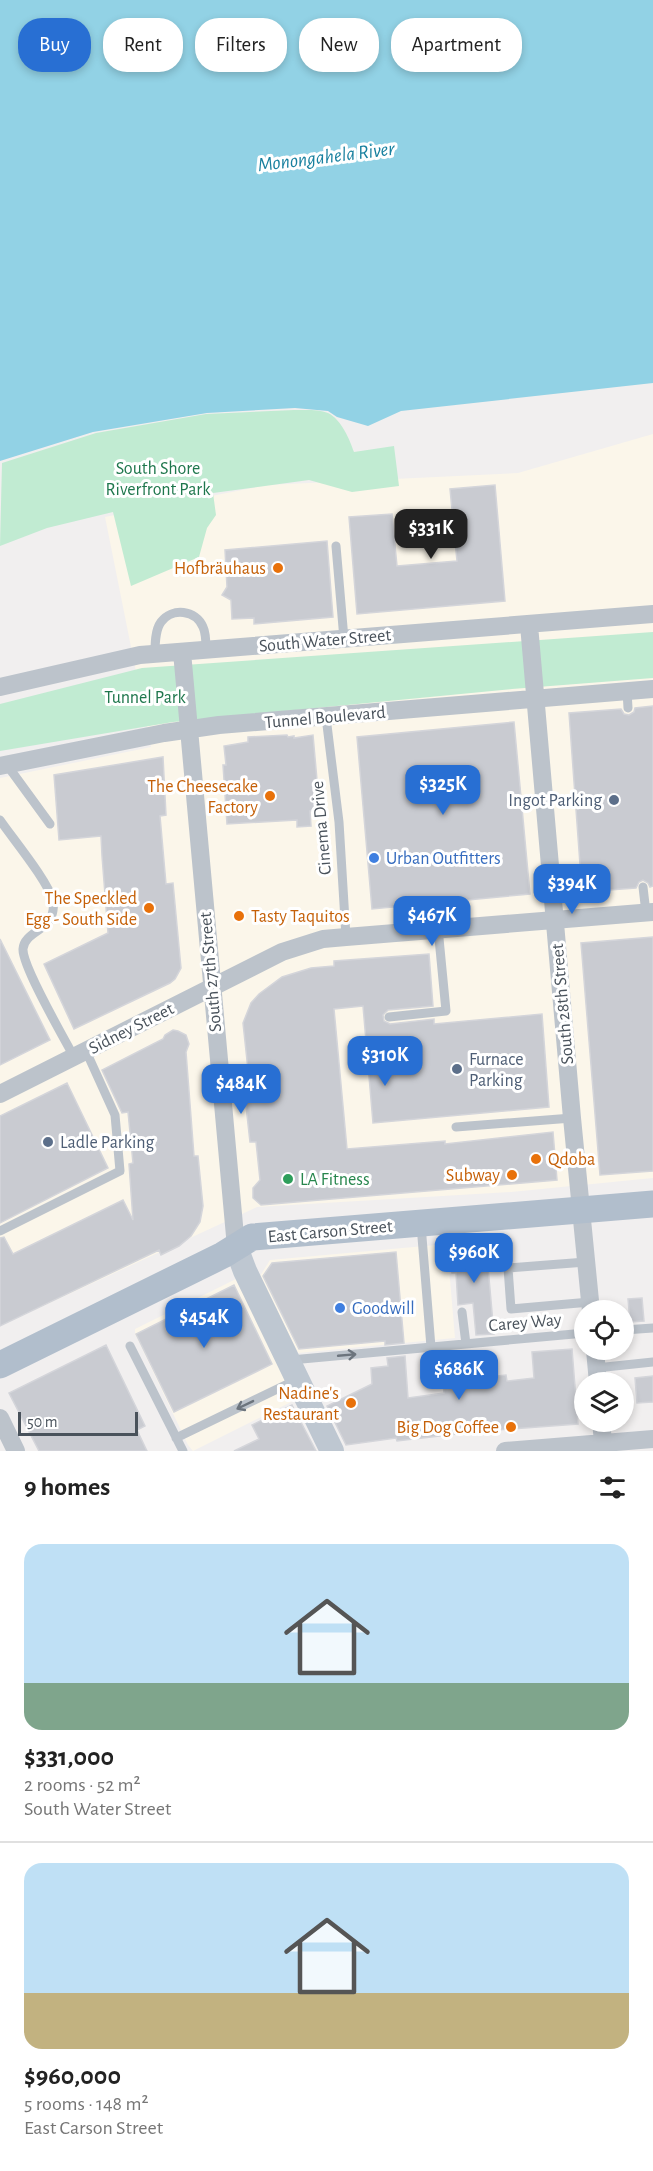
<!DOCTYPE html>
<meta charset="utf-8">
<style>
:root{--surface:#fff;--page:#f6f6f6;--text:#222;--muted:#767676;--line:#e0e0e0;--accent:#286fd3}
body{margin:0;font-family:"Alegreya Sans",sans-serif;background:var(--page);color:var(--text);height:100vh;display:flex;flex-direction:column;font-size:22px;white-space:nowrap}
*{box-sizing:border-box;margin:0}
p{font-size:20px;color:var(--muted)}
.icon{flex:none;width:33px;height:33px;fill:none;stroke:currentColor;stroke-width:2;stroke-linecap:round;stroke-linejoin:round}
.map{position:relative;height:1451px;overflow:hidden}
.panel{display:flex;flex-direction:column;background:var(--surface);flex:1}
.panel>*{flex:none}
.top-card{position:absolute;left:18px;top:18px;width:618px;height:54px;display:flex;gap:12px}
.tools{position:absolute;left:574px;top:1300px;display:grid;gap:12px}
.tools a{display:grid;place-items:center;width:60px;height:60px;border-radius:50%;background:var(--surface);box-shadow:0 3px 9px #0003;font-size:30px}
.scale{position:absolute;left:18px;bottom:15px;width:120px;box-sizing:border-box;padding-left:6px;border:3px solid #49525b;border-top:0;font-size:16px;line-height:21px;white-space:nowrap;color:#49525b;-webkit-text-stroke:4px #fff;paint-order:stroke}
.price{position:absolute;translate:-50% -51px;padding:0 14px;border-radius:12px;background:var(--accent);color:#fff;font-size:20px;line-height:39px;filter:drop-shadow(0 2px 3px #0008)}
.price::after{content:'';position:absolute;left:50%;top:36px;width:18px;height:14px;margin-left:-9px;background:inherit;clip-path:polygon(0 0,100% 0,50% 100%)}
.price.current{background:#222;color:#fff}
ul{padding:0;list-style:none}
li{display:grid;align-content:center;gap:12px;height:318px;padding:0 24px}
li+li{border-top:2px solid var(--line)}
li span{display:grid;place-items:center;height:186px;border-radius:18px;color:#555}
li>.icon{margin-inline-start:auto}
span .icon{width:108px;height:108px;fill:#fffc;stroke-width:1}
li b{font-size:26px}
h2{display:flex;justify-content:space-between;align-items:center;height:72px;padding:0 24px;font-size:26px}
.tag{padding:0 21px;border-radius:24px;background:var(--surface);box-shadow:0 3px 9px #0003;font-size:21px;line-height:54px}
.tag.current{background:var(--accent);color:#fff}
.map>svg:first-child{display:block}
.commercial{fill:#fbf6ea}
.green{fill:#c1ebd2}
.water{fill:#92d2e5}
.building{fill:#c9cbd1;stroke:#d4d5da;stroke-width:1.5}
.lines{fill:none;stroke-linecap:round;stroke-linejoin:round}
.lane{stroke:#bcc3cb;stroke-width:9}
.street{stroke:#bcc3cb;stroke-width:18}
.secondary{stroke:#bec7d1;stroke-width:24}
.primary{stroke:#b1becc;stroke-width:27}
.oneway{stroke:#6c747d}
.food-dot{fill:#e8710a;stroke:#fff;stroke-width:2}
.service-dot{fill:#5c6f8a;stroke:#fff;stroke-width:2}
.shop-dot{fill:#3f7fe0;stroke:#fff;stroke-width:2}
.leisure-dot{fill:#2e9e5b;stroke:#fff;stroke-width:2}
.labels{text-anchor:middle;stroke-width:6;stroke-linejoin:round;paint-order:stroke}
.park-label{font-size:18px;fill:#1f774d;stroke:#fff}
.food-label{font-size:18px;fill:#c56008;stroke:#fff;text-anchor:end}
.street-label{font-size:18px;fill:#49525b;stroke:#fff}
.service-label{font-size:18px;fill:#4e5e75;stroke:#fff;text-anchor:start}
.shop-label{font-size:18px;fill:#366cbe;stroke:#fff;text-anchor:start}
.leisure-label{font-size:18px;fill:#27864d;stroke:#fff;text-anchor:start}
.water-label{font-size:20px;font-style:italic;fill:#18809f;stroke:#fff}
</style>
<div class="map">
<svg width="653" height="1451" viewBox="0 0 653 1451">
<rect width="100%" height="100%" fill="#f1efef"/>
<!-- commercial -->
<path class="commercial" d="M653,434v744l-142,14 -254,15 -257,119v-548l151,-31 -46,-230 162,-32 251,-12z
M447,1244l8,94 -157,15 -38,-77 10,-16z
M236,1279l61,120 -104,52 -5,-6 -53,-111v-5z"/>
<!-- green -->
<path class="green" d="M294,410c10,0 25,-1 34,3 13,6 22,27 26,39l40,-6 5,40 -47,6 -43,-12 -96,13 3,22 -9,13 -8,29 -68,29 -18,-74 -66,16 -47,18 2,-83 94,-30 110,-19z
M653,632v46l-141,11 -339,33 -173,29v-47l142,-36z"/>
<!-- water -->
<path class="water" d="M0,0h653v383l-252,28 -33,15 -31,-9 -9,-6 -33,-3 -88,5 -114,19 -93,29z"/>
<!-- building -->
<path class="building" d="M495,485l10,116 -148,13 -8,-97 43,-3 5,52 60,-5 -7,-72z
M327,541l6,76 -79,7v-6l-22,1 -1,-19 -9,-5 5,-8 -2,-37z
M653,706v180l-3,1 -2,-4 -5,-3 -4,2 -3,6 -54,4 -13,-179 52,-4 3,5 5,1 5,-3 1,-4z
M514,722l16,172 -158,15 -15,-172z
M287,735l1,2 6,-1v2l19,-3 4,45h-3l2,31h-6l1,15 -14,1v-7l-70,4 -4,-59h3l-2,-19 24,-4v-5z
M163,757l3,58 -6,1 6,68 7,-1 8,85 -6,11 -5,4 -96,46 -30,-65 64,-31 -6,-77 -1,-20 -42,4 -5,-65z
M653,937v234l-53,4 -19,-232z
M0,939l50,101 -50,25z
M429,954l4,52 -45,4 -5,5 1,6 6,3 44,-5v5l108,-10 7,93 -176,16 -10,-117 -29,3 13,140 98,-8v3l108,-12 4,48 -296,25 -8,-7v-10l7,-8 -4,-38h-6l-7,-63h6l-6,-56 8,-20 8,-9 23,-17 29,-9 23,-2v-5z
M173,1030l5,1 8,4 3,9 -3,8 8,104h4l5,50 -3,16 -9,14 -12,10 -18,9 -2,-5 -159,76v-88l4,-1 9,17 110,-54 10,20 -4,-56 4,-1 -5,-51 -6,1 -20,-43 61,-31 2,-4z
M67,1083l41,85 -108,55v-107z
M486,1245l8,89 -18,1 -3,-32 -15,2 -2,-32h-4l-2,-25z
M396,1252l8,91 -19,2v-4l-86,8 -36,-73 9,-13z
M234,1285l38,79 -98,48 -38,-78z
M642,1298l2,23 -14,1 -2,-23z
M106,1345l39,81 -8,4 10,21h-108l-30,-58z
M572,1349l6,75 -95,7 -86,10 -1,-3 -50,7 -19,-39 45,-22 -1,-16 17,-2 -1,-8 18,-2 3,42 36,-5 -4,-37 35,-4 2,26 29,-3 1,6 27,-3 -2,-26z
M653,1376v26l-16,1 -2,-25z
M292,1405l24,46h-82l25,-12 -7,-14z"/>
<g class="lines">
<!-- lane -->
<path class="lane" d="M336,546l8,93
M155,654c0,-10 0,-24 6,-32 11,-15 35,-12 42,5 3,6 3,15 3,23
M627,691l1,17
M326,717l13,105 7,115
M7,765l43,59
M0,820c13,19 48,61 53,81 1,5 0,14 -3,18 -6,12 -26,15 -27,30 -1,17 41,89 51,108
M643,887l3,26
M389,1017l57,-6 -8,-83
M456,1127l116,-9
M421,1225l10,122
M0,1231l120,-60 -5,-56 -29,-64
M586,1262l-78,6 3,41 79,-7
M462,1312l4,32
M624,1330l29,-2
M130,1346l53,105
M291,1360l294,-27
M596,1368l57,-6
M176,1438l120,-58"/>
<!-- street -->
<path class="street" d="M529,625l43,493 19,193
M182,652l54,595
M0,687l140,-32 513,-41
M0,766l164,-33 55,-8 434,-36
M0,1094l282,-142 41,-13 23,-2 307,-25
M595,1350l3,33
M0,1418l16,33
M601,1422l3,29
M505,1451l148,-12"/>
<!-- secondary -->
<path class="secondary" d="M236,1247l9,24 87,180"/>
<!-- primary -->
<path class="primary" d="M0,1365l223,-110 29,-18 401,-33"/>
</g>
<!-- one-way arrows -->
<defs><path id="oneway-shaft" d="M-6 0H5M1.5-3L5.5 0L1.5 3" fill="none" stroke-width="1.6" stroke-linecap="round" stroke-linejoin="round" transform="scale(1.5)"/></defs>
<g class="oneway">
<use href="#oneway-shaft" transform="translate(347 1355) rotate(-5)"/>
<use href="#oneway-shaft" transform="translate(245 1405) rotate(154)"/>
</g>
<!-- markers -->
<g class="food-dot">
<circle cx="278" cy="568" r="6"/>
<circle cx="270" cy="796" r="6"/>
<circle cx="149" cy="908" r="6"/>
<circle cx="239" cy="916" r="6"/>
<circle cx="536" cy="1159" r="6"/>
<circle cx="512" cy="1175" r="6"/>
<circle cx="351" cy="1403" r="6"/>
<circle cx="511" cy="1427" r="6"/>
</g>
<g class="service-dot">
<circle cx="614" cy="800" r="6"/>
<circle cx="457" cy="1069" r="6"/>
<circle cx="48" cy="1142" r="6"/>
</g>
<g class="shop-dot">
<circle cx="374" cy="858" r="6"/>
<circle cx="340" cy="1308" r="6"/>
</g>
<circle class="leisure-dot" cx="288" cy="1179" r="6"/>
<g class="labels">
<!-- park labels -->
<g class="park-label">
<text x="158" y="474">South Shore<tspan x="158" dy="21">Riverfront Park</tspan></text>
<text x="145" y="703">Tunnel Park</text>
</g>
<!-- food labels -->
<g class="food-label">
<text x="266" y="574">Hofbräuhaus</text>
<text x="258" y="792">The Cheesecake<tspan x="258" dy="21">Factory</tspan></text>
<text x="137" y="904">The Speckled<tspan x="137" dy="21">Egg - South Side</tspan></text>
<text x="251" y="922" text-anchor="start">Tasty Taquitos</text>
<text x="548" y="1165" text-anchor="start">Qdoba</text>
<text x="500" y="1181">Subway</text>
<text x="339" y="1399">Nadine's<tspan x="339" dy="21">Restaurant</tspan></text>
<text x="499" y="1433">Big Dog Coffee</text>
</g>
<!-- street labels -->
<g class="street-label">
<text transform="translate(325 640) rotate(-5)" y="6">South Water Street</text>
<text transform="translate(325 717) rotate(-5)" y="6">Tunnel Boulevard</text>
<text transform="translate(321 828) rotate(-95)" y="6">Cinema Drive</text>
<text transform="translate(210 972) rotate(-95)" y="6">South 27th Street</text>
<text transform="translate(562 1004) rotate(-95)" y="6">South 28th Street</text>
<text transform="translate(131 1028) rotate(-27)" y="6">Sidney Street</text>
<text transform="translate(330 1231) rotate(-5)" y="6">East Carson Street</text>
<text transform="translate(525 1322) rotate(-5)" y="6">Carey Way</text>
</g>
<!-- service labels -->
<g class="service-label">
<text x="602" y="806" text-anchor="end">Ingot Parking</text>
<text x="469" y="1065">Furnace<tspan x="469" dy="21">Parking</tspan></text>
<text x="60" y="1148">Ladle Parking</text>
</g>
<!-- shop labels -->
<g class="shop-label">
<text x="386" y="864">Urban Outfitters</text>
<text x="352" y="1314">Goodwill</text>
</g>
<!-- leisure labels -->
<g class="leisure-label">
<text x="300" y="1185">LA Fitness</text>
</g>
<!-- water labels -->
<g class="water-label">
<text transform="translate(326 156) rotate(-7)" y="7">Monongahela River</text>
</g>
</g>
</svg>
<div class="tools">
<a><svg class="icon" aria-label="locate" viewBox="0 0 24 24"><circle cx="12" cy="12" r="6"/><path d="M12 2v4M12 18v4M2 12h4M18 12h4"/></svg></a>
<a><svg class="icon" aria-label="layers" viewBox="0 0 24 24"><path d="M12 4l9 5-9 5-9-5zM3 14l9 5 9-5"/></svg></a>
</div>
<div class="scale">50 m</div>
<b class="price current" style="left:431px;top:560px">$331K</b>
<b class="price" style="left:443px;top:816px">$325K</b>
<b class="price" style="left:572px;top:915px">$394K</b>
<b class="price" style="left:432px;top:947px">$467K</b>
<b class="price" style="left:385px;top:1087px">$310K</b>
<b class="price" style="left:241px;top:1115px">$484K</b>
<b class="price" style="left:474px;top:1284px">$960K</b>
<b class="price" style="left:204px;top:1349px">$454K</b>
<b class="price" style="left:459px;top:1401px">$686K</b>
<div class="top-card">
<a class="tag current">Buy</a>
<a class="tag">Rent</a>
<a class="tag">Filters</a>
<a class="tag">New</a>
<a class="tag">Apartment</a>
</div>
</div>
<section class="panel">
<h2>9 homes<svg class="icon" aria-label="filters" viewBox="0 0 24 24"><path d="M4 7h16M4 17h16"/><circle cx="9" cy="7" r="2"/><circle cx="15" cy="17" r="2"/></svg></h2>
<ul>
<li><span style="background:linear-gradient(#bfe0f5 75%,#7fa58c 0)"><svg class="icon" aria-label="home" viewBox="0 0 24 24"><path d="M3 11l9-7 9 7M6 9v11h12V9"/></svg></span><div><b>$331,000</b><p>2 rooms · 52 m²</p><p>South Water Street</p></div></li>
<li><span style="background:linear-gradient(#bfe0f5 70%,#c2b280 0)"><svg class="icon" aria-label="home" viewBox="0 0 24 24"><path d="M3 11l9-7 9 7M6 9v11h12V9"/></svg></span><div><b>$960,000</b><p>5 rooms · 148 m²</p><p>East Carson Street</p></div></li>
</ul>
</section>
